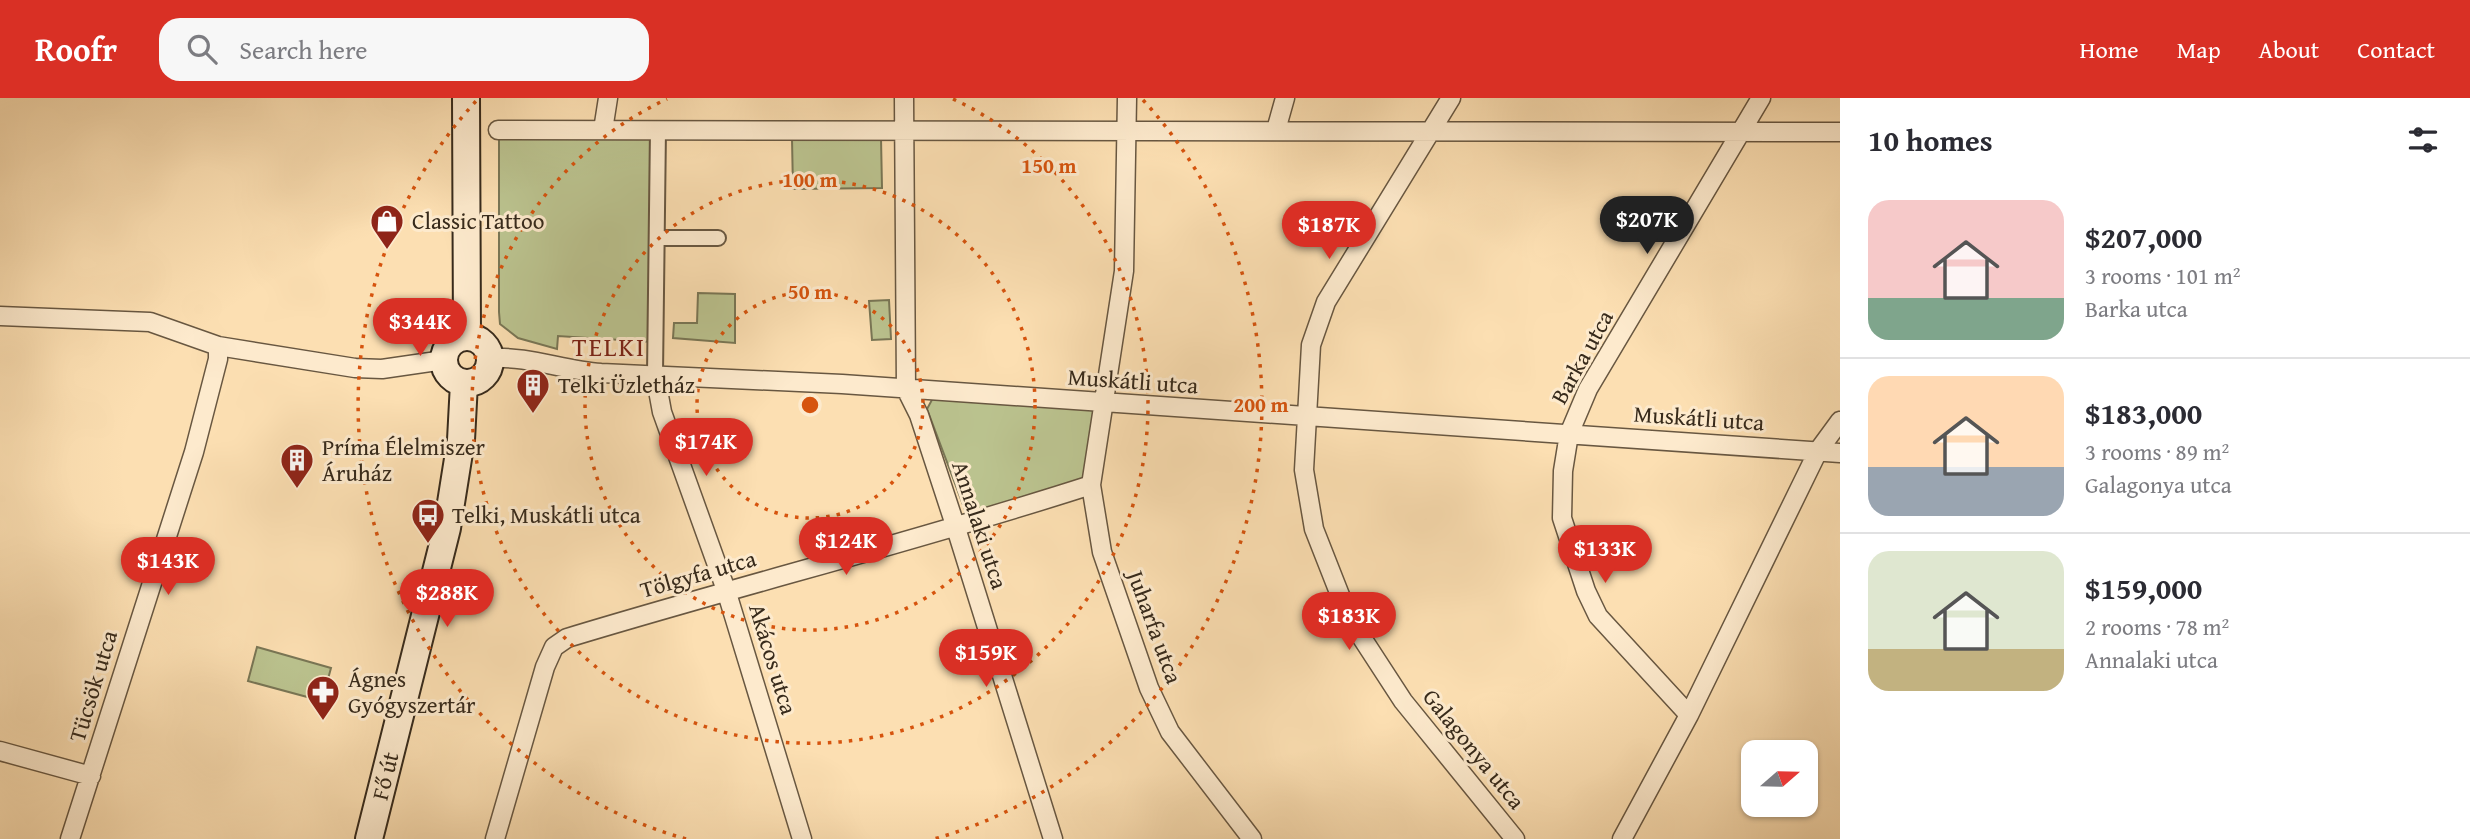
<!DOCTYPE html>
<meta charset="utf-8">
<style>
:root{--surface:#fff;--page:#f7f7f7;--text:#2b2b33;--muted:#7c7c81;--line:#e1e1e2;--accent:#d93025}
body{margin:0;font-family:"Gentium Book Plus",serif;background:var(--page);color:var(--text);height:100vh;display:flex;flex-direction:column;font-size:26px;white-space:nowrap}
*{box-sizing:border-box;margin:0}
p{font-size:23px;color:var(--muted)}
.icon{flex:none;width:38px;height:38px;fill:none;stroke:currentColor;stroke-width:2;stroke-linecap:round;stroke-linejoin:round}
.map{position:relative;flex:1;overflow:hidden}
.panel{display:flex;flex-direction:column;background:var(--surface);width:630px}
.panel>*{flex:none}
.needle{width:46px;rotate:70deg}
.fabs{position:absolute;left:1741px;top:642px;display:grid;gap:14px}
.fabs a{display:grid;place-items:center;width:77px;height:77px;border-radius:14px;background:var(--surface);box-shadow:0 2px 5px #0004;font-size:35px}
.price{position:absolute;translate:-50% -60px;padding:0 16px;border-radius:24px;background:var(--accent);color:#fff;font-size:23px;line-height:46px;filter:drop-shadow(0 2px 4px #0008)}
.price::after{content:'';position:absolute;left:50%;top:42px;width:21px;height:16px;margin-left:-10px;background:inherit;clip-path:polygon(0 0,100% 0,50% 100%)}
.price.active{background:#222;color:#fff}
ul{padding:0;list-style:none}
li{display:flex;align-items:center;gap:21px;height:175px;padding:0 28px}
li+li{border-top:2px solid var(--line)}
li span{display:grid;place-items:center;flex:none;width:196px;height:140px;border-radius:21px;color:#555}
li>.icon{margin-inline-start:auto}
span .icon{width:84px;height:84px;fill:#fffc;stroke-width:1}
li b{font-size:30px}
h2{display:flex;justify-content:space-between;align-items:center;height:84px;padding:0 28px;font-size:30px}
header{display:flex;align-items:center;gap:42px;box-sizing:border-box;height:98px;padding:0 35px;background:var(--accent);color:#fff}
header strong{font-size:33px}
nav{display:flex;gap:38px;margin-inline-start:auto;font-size:24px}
.search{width:490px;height:63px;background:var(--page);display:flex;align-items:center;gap:18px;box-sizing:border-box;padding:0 24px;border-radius:21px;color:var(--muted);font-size:26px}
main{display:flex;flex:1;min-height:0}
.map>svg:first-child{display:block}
.green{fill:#bbc38f;stroke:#797655;stroke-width:2}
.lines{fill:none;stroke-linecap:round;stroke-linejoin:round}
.pedestrian-casing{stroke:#685741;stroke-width:18}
.minor-casing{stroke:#685741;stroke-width:21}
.secondary-casing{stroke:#372a1b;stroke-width:30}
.pedestrian{stroke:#fdeacd;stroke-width:14}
.minor{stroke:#fdeacd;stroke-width:18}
.secondary{stroke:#fdeacd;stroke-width:26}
.ring{fill:none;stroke:#d6540e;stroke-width:3.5;stroke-dasharray:3.5 7}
.labels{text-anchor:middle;stroke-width:6;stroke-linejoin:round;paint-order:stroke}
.poi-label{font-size:23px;fill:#372a1b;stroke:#fdeacd;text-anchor:start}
.street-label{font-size:23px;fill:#372a1b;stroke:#fdeacd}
.quarter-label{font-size:26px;letter-spacing:2px;fill:#7a1f14;stroke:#fdeacd}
.centre{fill:#d6540e;stroke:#fdeacd;stroke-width:3.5}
.ring-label{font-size:21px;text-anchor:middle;font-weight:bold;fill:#d6540e;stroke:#fdeacd;stroke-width:6;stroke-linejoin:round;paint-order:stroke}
</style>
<header>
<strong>Roofr</strong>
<div class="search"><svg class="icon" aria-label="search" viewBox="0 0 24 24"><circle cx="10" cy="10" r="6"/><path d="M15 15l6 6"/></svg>Search here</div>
<nav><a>Home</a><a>Map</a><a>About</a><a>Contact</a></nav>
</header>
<main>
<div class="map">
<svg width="1840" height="741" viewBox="0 0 1840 741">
<rect width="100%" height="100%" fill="#fcdfb2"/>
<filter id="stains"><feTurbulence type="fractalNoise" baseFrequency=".00286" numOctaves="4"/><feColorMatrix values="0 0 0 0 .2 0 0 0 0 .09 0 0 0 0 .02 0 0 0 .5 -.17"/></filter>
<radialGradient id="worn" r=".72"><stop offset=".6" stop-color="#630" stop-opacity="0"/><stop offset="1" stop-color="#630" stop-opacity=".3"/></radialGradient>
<!-- green -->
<path class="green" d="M653,39l-1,205 -94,-6 -1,13 -39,-11 -18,-14 -1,-12v-174z
M881,40l1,50 -89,1 -1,-50z
M698,195l37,1v49l-62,-5 1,-15h23z
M889,202l2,39 -19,1 -3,-39z
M934,298l161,14 -12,70 -115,38 -41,-109z
M257,549l74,21 -9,33 -74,-20z"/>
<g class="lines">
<defs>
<path id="pedestrian" d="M658,140h60
M655,276l3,-245"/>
<path id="minor" d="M904,0l2,291 13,26 37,113 97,311
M1127,0l-3,173 -33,214 11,67 47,136 21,44 82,107
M1451,0l-125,204 -15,43 -7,125 10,59 35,89 54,83 112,138
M498,32l1342,2
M603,32l5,-32
M1276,32l9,-32
M0,218l150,6 68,24 137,22 27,1 62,-9
M490,260c39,-2 72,12 111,15l241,11 998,69
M655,276l7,38 64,178 76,249
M1689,617l-91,-99 -12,-25 -24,-73 1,-47 6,-37 19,-45 173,-291
M0,653l91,25
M70,741l124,-387 24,-93v-13
M495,741l50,-172 9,-20 13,-9c174,-53 351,-97 524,-153
M1622,741l67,-124 129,-264 22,-30"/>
<path id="secondary" d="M466,0l1,239
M444 262a23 23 0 1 1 46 0a23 23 0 1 1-46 0Z
M369,741l78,-311 14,-88 3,-57"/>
</defs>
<!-- pedestrian casing -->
<use href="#pedestrian" class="pedestrian-casing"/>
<!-- minor casing -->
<use href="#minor" class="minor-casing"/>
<!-- secondary casing -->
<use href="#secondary" class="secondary-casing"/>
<!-- pedestrian -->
<use href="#pedestrian" class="pedestrian"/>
<!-- minor -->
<use href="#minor" class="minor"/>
<!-- secondary -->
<use href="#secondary" class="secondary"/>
</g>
<!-- distance rings -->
<g class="ring">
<circle cx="810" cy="307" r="113"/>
<circle cx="810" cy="307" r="225"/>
<path d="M953 1A338 338 0 1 1 667 1"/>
<path d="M686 741A451 451 0 0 1 477 2M1143 2A451 451 0 0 1 934 741"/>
</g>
<!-- icons -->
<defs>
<symbol id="shop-pin" viewBox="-11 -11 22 30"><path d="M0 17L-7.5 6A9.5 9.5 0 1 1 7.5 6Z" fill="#8f2418" stroke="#fdeacd"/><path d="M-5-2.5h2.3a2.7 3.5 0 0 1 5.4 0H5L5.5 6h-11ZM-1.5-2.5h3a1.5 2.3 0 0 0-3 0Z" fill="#fff"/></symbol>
<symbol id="building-pin" viewBox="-11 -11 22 30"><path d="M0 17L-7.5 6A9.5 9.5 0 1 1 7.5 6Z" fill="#8f2418" stroke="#fdeacd"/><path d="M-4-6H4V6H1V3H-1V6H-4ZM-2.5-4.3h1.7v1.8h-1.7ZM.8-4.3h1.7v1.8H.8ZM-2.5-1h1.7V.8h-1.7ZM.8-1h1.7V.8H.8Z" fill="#fff"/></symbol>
<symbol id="bus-pin" viewBox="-11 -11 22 30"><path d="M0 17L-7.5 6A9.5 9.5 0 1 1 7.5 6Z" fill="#8f2418" stroke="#fdeacd"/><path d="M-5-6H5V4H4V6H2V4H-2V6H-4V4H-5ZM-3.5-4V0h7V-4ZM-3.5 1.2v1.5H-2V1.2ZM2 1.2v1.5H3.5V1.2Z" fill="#fff"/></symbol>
<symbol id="pharmacy-pin" viewBox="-11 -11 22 30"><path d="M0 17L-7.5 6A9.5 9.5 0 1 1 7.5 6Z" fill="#8f2418" stroke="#fdeacd"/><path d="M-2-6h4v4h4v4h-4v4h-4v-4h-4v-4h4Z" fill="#fff"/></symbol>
</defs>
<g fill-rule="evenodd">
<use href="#shop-pin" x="368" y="104" width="38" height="52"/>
<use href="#building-pin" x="514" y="268" width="38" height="52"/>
<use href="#building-pin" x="278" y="343" width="38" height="52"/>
<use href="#bus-pin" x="409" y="398" width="38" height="52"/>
<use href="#pharmacy-pin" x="304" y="575" width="38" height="52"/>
</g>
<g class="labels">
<!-- poi labels -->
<g class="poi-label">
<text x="412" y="131">Classic Tattoo</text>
<text x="558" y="295">Telki Üzletház</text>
<text x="322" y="357">Príma Élelmiszer<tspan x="322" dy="26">Áruház</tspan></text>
<text x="452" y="425">Telki, Muskátli utca</text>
<text x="348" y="589">Ágnes<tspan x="348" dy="26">Gyógyszertár</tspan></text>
</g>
<!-- street labels -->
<g class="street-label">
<text transform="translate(1582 259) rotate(-61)" y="8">Barka utca</text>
<text transform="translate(1133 283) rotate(4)" y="8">Muskátli utca</text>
<text transform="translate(1699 320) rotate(4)" y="8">Muskátli utca</text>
<text transform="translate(980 427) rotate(72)" y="8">Annalaki utca</text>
<text transform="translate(698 476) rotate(-16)" y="8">Tölgyfa utca</text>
<text transform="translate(1155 529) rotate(70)" y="8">Juharfa utca</text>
<text transform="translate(773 561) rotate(73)" y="8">Akácos utca</text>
<text transform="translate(93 588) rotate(-73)" y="8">Tücsök utca</text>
<text transform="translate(1474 651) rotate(51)" y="8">Galagonya utca</text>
<text transform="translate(385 678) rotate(-76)" y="8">Fő út</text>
</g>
<!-- quarter labels -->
<g class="quarter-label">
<text x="609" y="258">TELKI</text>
</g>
</g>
<circle cx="810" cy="307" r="10" class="centre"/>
<g class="ring-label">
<text x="1049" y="75">150 m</text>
<text x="810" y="89">100 m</text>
<text x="810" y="201">50 m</text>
<text x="1261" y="314">200 m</text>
</g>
<rect width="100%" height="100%" filter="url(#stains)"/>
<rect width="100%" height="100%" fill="url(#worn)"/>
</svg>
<div class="fabs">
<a><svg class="needle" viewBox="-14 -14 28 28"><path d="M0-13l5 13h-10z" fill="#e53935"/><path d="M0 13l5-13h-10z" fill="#7c7c81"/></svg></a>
</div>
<b class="price active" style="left:1647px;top:158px">$207K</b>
<b class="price" style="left:1329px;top:163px">$187K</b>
<b class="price" style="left:420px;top:260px">$344K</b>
<b class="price" style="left:706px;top:380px">$174K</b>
<b class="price" style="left:846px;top:479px">$124K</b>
<b class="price" style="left:1605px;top:487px">$133K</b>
<b class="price" style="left:168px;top:499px">$143K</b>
<b class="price" style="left:447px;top:531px">$288K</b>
<b class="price" style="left:1349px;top:554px">$183K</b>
<b class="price" style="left:986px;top:591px">$159K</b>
</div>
<section class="panel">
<h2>10 homes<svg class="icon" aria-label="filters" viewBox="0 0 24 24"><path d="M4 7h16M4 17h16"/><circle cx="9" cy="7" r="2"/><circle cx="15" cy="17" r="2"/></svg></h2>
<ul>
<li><span style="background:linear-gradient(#f6c9c9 70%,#7fa58c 0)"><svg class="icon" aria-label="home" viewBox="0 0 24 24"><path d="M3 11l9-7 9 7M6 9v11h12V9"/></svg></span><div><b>$207,000</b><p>3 rooms · 101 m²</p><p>Barka utca</p></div></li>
<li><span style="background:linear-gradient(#ffd9b3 65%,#9aa5b1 0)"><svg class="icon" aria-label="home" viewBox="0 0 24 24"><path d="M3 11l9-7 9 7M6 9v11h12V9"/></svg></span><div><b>$183,000</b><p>3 rooms · 89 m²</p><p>Galagonya utca</p></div></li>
<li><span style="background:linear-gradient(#dfe7d0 70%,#c2b280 0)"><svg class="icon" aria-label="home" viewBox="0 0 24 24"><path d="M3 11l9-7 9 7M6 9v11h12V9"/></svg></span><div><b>$159,000</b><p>2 rooms · 78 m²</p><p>Annalaki utca</p></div></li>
</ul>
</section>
</main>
